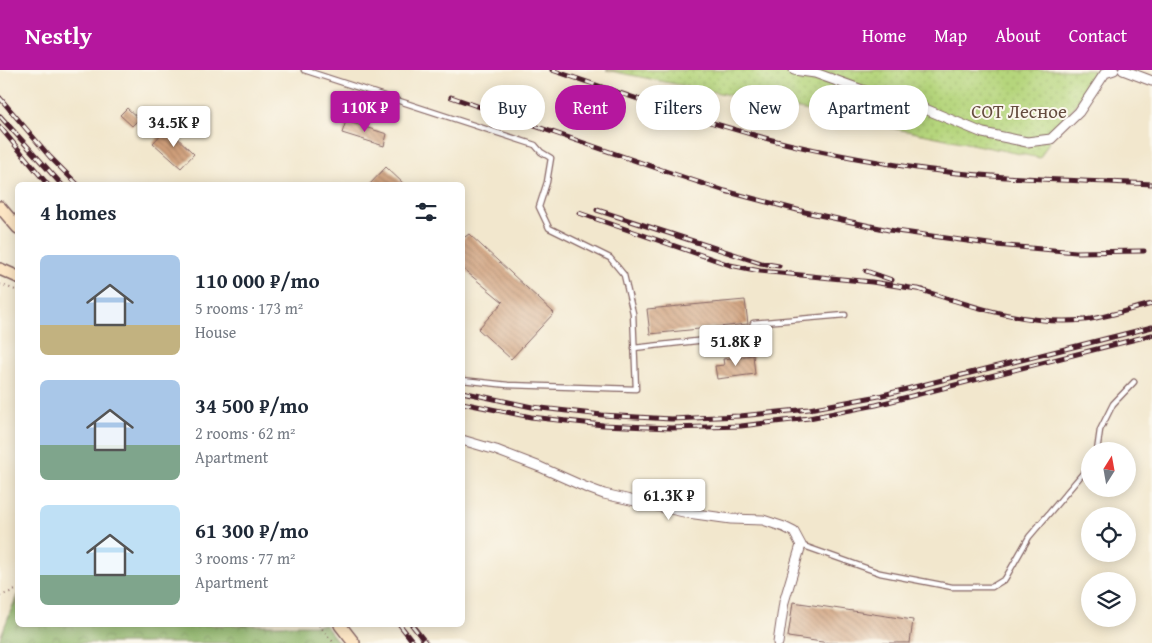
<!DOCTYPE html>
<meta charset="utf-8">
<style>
:root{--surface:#fff;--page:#f2f2f3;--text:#1f2937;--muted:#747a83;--accent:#b5179e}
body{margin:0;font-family:"Gentium Book Plus",serif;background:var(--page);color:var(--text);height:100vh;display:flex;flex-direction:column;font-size:19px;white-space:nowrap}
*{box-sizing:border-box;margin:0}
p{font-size:16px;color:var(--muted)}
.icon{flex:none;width:28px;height:28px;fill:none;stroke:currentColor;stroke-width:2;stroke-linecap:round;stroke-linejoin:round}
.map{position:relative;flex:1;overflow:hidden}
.sheet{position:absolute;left:15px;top:112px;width:450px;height:445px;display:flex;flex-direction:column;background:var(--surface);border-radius:8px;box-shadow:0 2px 12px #0003}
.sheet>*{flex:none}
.hud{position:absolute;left:480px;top:15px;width:475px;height:45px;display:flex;gap:10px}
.needle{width:32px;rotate:11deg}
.tools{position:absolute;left:1081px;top:372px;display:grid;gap:10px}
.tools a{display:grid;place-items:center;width:55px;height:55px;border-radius:50%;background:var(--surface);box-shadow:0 2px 12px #0003;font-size:25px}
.price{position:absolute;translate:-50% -42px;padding:0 11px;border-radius:5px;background:#fff;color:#222;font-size:16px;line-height:32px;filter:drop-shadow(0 1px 2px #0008)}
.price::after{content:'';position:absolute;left:50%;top:30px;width:15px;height:11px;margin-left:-8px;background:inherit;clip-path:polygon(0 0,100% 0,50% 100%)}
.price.current{background:var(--accent);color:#fff}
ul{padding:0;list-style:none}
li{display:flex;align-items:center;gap:15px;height:125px;padding:0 25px}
li span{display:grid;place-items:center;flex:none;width:140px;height:100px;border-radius:8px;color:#555}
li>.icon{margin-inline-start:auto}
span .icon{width:60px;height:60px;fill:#fffc;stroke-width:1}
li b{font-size:21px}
h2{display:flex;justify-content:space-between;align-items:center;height:60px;padding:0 25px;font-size:21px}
.tag{padding:0 18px;border-radius:22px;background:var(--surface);box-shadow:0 2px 12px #0003;font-size:18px;line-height:45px}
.tag.current{background:var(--accent);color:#fff}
header{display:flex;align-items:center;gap:30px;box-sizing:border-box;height:70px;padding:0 25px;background:var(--accent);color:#fff}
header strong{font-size:24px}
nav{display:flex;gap:28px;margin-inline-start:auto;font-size:18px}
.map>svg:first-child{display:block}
.grass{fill:url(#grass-dots);stroke:#807a54}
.forest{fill:url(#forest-crowns);stroke:#6d6a4c}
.building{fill:url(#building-back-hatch)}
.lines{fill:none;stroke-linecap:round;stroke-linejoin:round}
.service-casing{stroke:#856564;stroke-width:7}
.minor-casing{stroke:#856564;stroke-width:11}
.secondary-casing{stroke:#856564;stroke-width:14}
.path{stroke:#856564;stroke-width:2;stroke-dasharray:1 4;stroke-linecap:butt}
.service{stroke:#fff;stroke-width:4.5}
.minor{stroke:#fff;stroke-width:9}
.secondary{stroke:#fce5c4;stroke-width:11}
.rail-casing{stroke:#4a1f2b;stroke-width:5}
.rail{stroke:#fbf7ec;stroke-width:3;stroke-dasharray:9;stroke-linecap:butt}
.labels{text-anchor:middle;stroke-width:4;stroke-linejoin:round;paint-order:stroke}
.park-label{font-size:19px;fill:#654c3f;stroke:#fbf7ec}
</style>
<header>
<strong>Nestly</strong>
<nav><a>Home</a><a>Map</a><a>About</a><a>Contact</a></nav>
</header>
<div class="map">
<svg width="1152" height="573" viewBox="0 0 1152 573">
<defs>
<pattern id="grass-dots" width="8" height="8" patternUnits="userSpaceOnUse" patternTransform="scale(1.25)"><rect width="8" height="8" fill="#b5d57c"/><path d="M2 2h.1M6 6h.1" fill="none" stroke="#9db66b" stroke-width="1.8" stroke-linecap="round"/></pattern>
<pattern id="forest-crowns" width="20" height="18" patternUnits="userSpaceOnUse" patternTransform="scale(1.25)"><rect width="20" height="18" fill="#90b66c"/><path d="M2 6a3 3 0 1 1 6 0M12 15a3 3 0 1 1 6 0" fill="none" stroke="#789359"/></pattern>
<pattern id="building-back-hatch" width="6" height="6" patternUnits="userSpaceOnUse" patternTransform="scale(1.25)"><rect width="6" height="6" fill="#cf9f7a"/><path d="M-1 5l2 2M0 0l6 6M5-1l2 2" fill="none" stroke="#aa8164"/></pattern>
</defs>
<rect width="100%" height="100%" fill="#fbf7ec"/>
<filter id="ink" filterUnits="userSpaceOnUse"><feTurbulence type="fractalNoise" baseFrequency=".02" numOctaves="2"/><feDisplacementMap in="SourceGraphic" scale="10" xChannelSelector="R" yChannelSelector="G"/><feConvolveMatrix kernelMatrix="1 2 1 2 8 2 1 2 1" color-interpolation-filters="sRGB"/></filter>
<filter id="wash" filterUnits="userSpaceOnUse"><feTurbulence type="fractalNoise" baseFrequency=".0096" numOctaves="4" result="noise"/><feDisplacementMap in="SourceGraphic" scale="20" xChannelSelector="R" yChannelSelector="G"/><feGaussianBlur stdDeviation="1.12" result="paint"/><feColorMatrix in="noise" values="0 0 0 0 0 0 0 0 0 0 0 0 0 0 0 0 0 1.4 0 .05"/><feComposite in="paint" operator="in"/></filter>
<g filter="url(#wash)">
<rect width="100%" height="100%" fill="#f2e7cd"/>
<!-- grass -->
<path class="grass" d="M606,0h487l5,5 -43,56 -15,27z"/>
<!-- forest -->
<path class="forest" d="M17,525l1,30h307l14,18h-339v-5z"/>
<g id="blocks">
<!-- building -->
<path class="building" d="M127,38l12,11 -7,7 -12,-11z
M346,51l41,13 -3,12 -42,-13z
M167,58l27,26 -13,14 -28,-25z
M386,97l19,18h-36z
M469,164l85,79 -43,46 -33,-30 25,-27 -41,-34v-29z
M745,230l3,24 -98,10 -3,-25z
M753,285l2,19 -38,5 -2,-13 9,-1 -1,-6z
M793,532l120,18 -3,23h-81l-41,-6z"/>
</g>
</g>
<g filter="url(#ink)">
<use href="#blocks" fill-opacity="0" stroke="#856564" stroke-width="1"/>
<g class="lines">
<defs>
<path id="service" d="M304,0l231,75 6,7 10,6 -4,24 -8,25 10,21 61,30 14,17 9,38 3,76 -128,-4 -46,-5
M634,278l116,-13 3,-12 92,-8
M1097,381l3,-21 13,-26 21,-22
M801,475l79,28 72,14h40l13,-8 24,-42 61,-72"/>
<path id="minor" d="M794,0l21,3 50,18 53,15 65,27 44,9 24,-3 28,-27 26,-39 9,-3
M1123,0l29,11
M462,370l34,10 44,17 45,20 19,7 84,19 43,6 32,1 21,7 10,5 7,13 -17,57 -6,41"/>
<path id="secondary" d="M0,137l18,21
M0,199l18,8
M340,555l14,18"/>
</defs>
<!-- service casing -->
<use href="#service" class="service-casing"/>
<!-- minor casing -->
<use href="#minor" class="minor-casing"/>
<!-- secondary casing -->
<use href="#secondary" class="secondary-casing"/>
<!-- path -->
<path class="path" d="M0,214l18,7
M0,526l18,-7
M319,555l15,18"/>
<!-- service -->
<use href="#service" class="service"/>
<!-- minor -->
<use href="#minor" class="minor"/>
<!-- secondary -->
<use href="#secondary" class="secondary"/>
<defs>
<path id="rail" d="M552,0c67,23 134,46 202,65 49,14 99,23 149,31 82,13 166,14 249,18
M451,27l214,74 60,20 80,21 84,18 107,15 80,7 68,-1
M0,28l50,59 28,28
M0,46l62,69
M0,57l48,58
M597,140l164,53 18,3
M579,143l151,52 30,6 112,11 51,8
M866,201l26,9
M918,219c52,17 111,37 166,31 23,-3 46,-11 68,-16
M462,322l70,15 70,8 69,4 69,-3 69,-7 70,-13 273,-69
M462,333l69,14 72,8 68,3 70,-2 68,-8 67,-13 276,-70
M400,555l14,18
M412,555l14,18"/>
</defs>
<!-- rail casing -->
<use href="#rail" class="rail-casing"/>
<!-- rail -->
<use href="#rail" class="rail"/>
</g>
</g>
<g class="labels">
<!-- park labels -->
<g class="park-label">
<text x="1019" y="48">СОТ Лесное</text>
</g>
</g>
</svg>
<div class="tools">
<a><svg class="needle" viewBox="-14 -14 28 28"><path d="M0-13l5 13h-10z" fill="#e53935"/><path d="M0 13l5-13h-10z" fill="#747a83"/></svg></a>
<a><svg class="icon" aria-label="locate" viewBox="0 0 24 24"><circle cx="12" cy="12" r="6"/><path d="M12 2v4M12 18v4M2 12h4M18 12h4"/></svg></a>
<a><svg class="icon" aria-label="layers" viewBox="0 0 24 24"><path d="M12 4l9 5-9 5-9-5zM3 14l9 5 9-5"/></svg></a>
</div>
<b class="price current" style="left:365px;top:63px">110K ₽</b>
<b class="price" style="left:174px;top:78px">34.5K ₽</b>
<b class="price" style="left:736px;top:297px">51.8K ₽</b>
<b class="price" style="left:669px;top:451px">61.3K ₽</b>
<div class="hud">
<a class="tag">Buy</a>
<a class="tag current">Rent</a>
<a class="tag">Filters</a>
<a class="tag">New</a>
<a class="tag">Apartment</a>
</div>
<section class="sheet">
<h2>4 homes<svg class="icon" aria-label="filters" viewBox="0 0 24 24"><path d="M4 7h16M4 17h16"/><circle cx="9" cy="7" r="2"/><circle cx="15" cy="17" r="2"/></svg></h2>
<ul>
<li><span style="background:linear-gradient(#a9c7e8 70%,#c2b280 0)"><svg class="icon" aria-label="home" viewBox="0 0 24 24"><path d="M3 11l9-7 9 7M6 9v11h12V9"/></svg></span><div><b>110 000 ₽/mo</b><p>5 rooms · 173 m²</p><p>House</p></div></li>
<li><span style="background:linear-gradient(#a9c7e8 65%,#7fa58c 0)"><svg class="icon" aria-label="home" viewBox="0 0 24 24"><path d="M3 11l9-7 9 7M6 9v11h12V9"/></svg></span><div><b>34 500 ₽/mo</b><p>2 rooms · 62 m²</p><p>Apartment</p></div></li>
<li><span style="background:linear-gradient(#bfe0f5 70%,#7fa58c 0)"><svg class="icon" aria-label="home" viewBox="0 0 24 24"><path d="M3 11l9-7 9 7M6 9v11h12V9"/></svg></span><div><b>61 300 ₽/mo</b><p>3 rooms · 77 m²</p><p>Apartment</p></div></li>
</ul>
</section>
</div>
